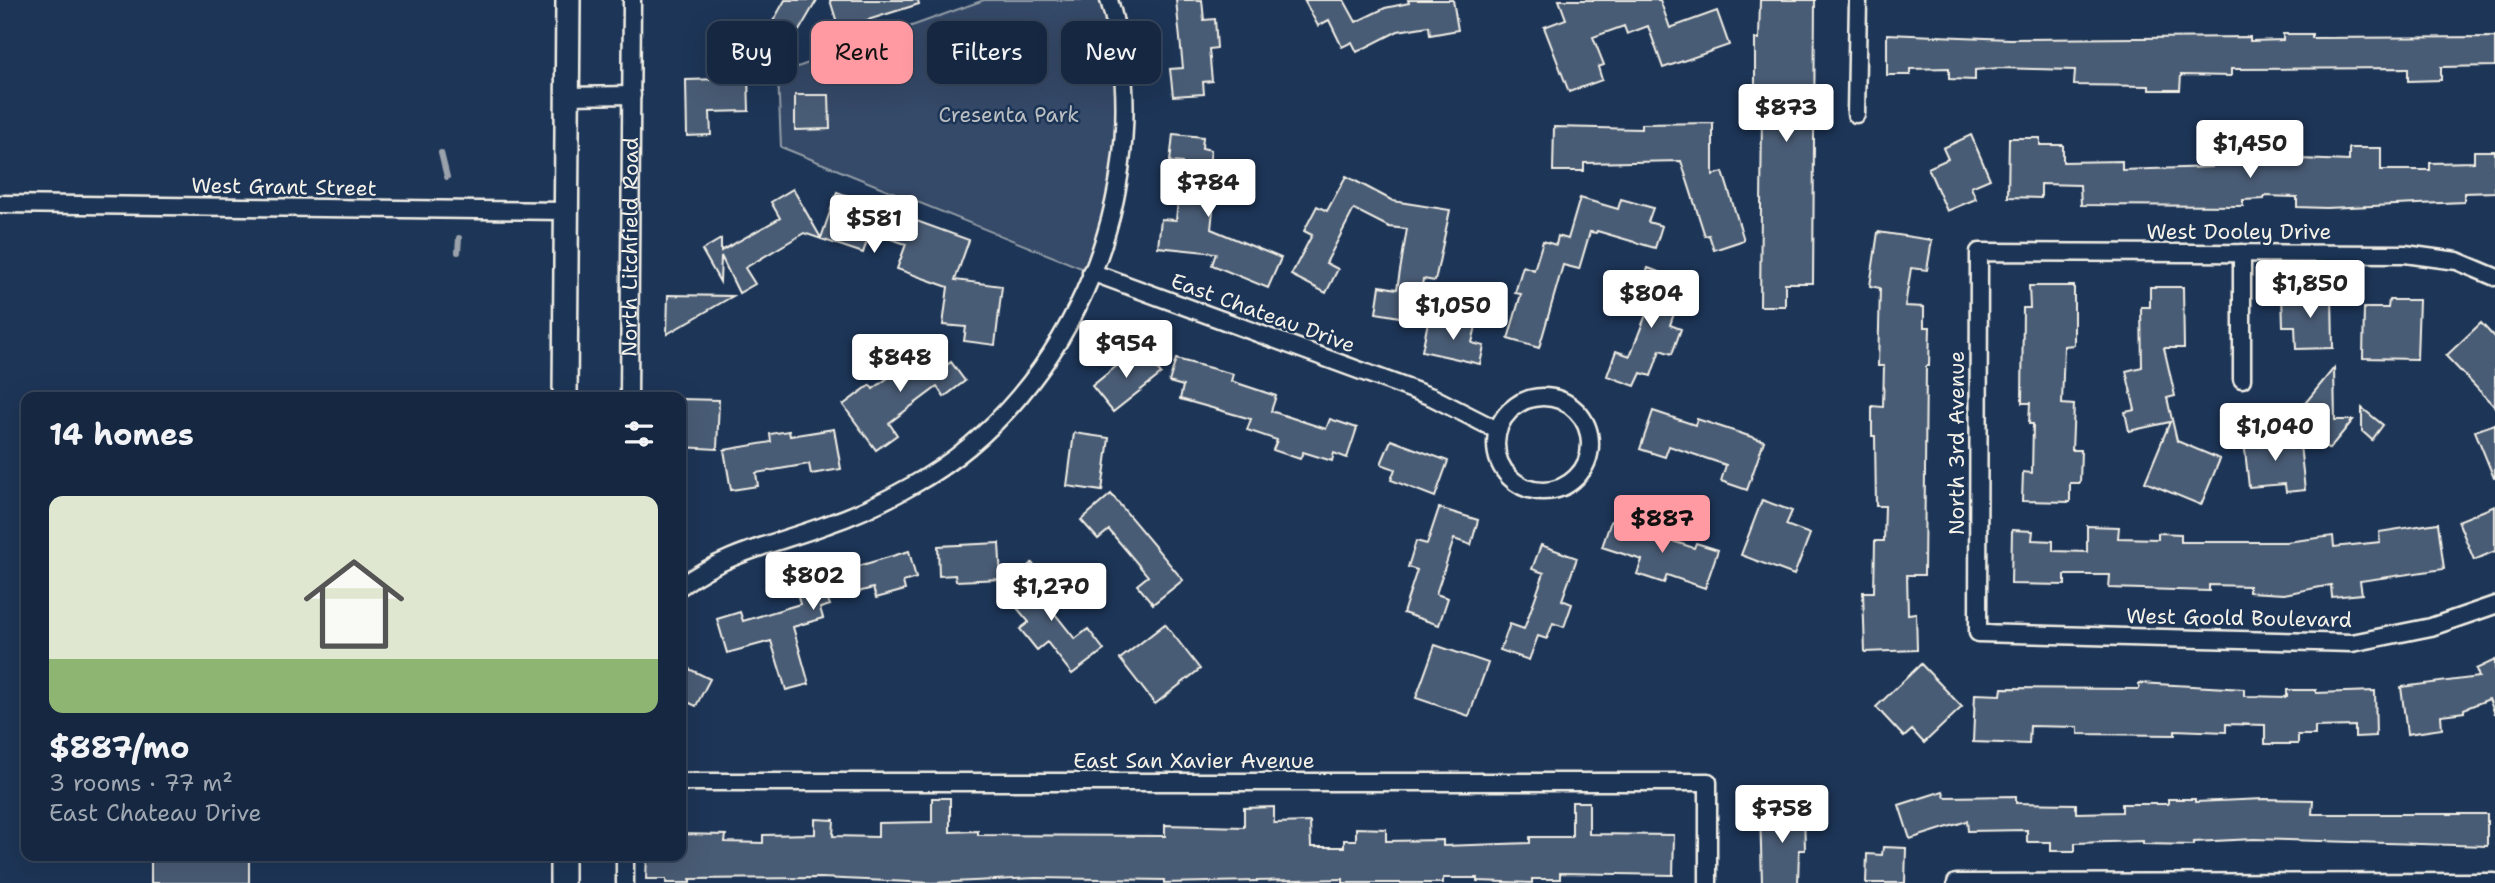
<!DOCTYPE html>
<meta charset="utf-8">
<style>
:root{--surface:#162841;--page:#23344c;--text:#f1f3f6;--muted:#9ea6b1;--line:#35445a;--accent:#ff9aa2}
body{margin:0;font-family:"Shantell Sans",sans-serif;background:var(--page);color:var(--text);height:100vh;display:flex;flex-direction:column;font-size:26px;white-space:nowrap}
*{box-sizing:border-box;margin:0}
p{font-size:23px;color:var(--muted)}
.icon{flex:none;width:38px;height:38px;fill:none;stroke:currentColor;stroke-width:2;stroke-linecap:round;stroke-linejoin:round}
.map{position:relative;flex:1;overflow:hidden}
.sheet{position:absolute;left:21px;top:392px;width:665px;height:469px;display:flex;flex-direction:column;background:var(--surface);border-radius:14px;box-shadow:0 7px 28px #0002,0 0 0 2px var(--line)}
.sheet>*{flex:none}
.top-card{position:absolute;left:707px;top:21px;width:665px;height:63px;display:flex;gap:14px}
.price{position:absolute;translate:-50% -60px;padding:0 16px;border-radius:7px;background:#fff;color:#222;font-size:23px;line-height:46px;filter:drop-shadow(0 2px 4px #0008)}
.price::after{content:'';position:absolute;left:50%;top:42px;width:21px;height:16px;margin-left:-10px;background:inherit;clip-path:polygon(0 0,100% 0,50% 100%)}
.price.active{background:var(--accent);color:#111}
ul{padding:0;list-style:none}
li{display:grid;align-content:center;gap:14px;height:371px;padding:0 28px}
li+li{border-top:2px solid var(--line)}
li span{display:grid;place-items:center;height:217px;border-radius:14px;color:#555}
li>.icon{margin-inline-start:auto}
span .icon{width:126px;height:126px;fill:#fffc;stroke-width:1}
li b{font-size:30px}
h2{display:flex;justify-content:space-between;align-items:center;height:84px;padding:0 28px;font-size:30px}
.pill{padding:0 24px;border-radius:14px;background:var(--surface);box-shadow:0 7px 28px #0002,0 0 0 2px var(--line);font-size:24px;line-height:63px}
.pill.active{background:var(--accent);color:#111}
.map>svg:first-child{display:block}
.green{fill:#354a67;stroke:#949ea8;stroke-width:2}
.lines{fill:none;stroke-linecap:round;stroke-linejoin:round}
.stream{stroke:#9aa2ab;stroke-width:6}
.building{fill:#485b74;stroke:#f4f1e8;stroke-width:2}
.minor-casing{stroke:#f4f1e8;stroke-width:21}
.secondary-casing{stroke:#f4f1e8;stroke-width:28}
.minor{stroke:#1d3557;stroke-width:16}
.secondary{stroke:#1d3557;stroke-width:23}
.labels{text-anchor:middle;stroke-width:5;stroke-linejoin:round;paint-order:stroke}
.park-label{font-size:21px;fill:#bbbfc1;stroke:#1d3557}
.street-label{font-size:21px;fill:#f4f1e8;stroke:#1d3557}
</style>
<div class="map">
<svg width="2495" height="883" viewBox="0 0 2495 883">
<rect width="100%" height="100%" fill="#1d3557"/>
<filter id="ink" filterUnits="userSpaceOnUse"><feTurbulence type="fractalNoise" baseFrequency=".0143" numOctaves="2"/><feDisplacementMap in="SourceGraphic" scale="14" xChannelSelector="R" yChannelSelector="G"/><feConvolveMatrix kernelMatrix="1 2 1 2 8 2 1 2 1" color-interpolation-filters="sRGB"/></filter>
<g filter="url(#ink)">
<!-- green -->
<path class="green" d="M984,0h125l14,145 -32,127 -310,-125 -3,-73z"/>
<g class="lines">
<!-- stream -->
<path class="stream" d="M441,153l6,24
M458,252l1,-14"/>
</g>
<!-- building -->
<path class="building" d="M785,0h32l-21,36 -24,-13z
M830,0h88l1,4 -80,25z
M1176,0h26l2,20 11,-1 2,29 -8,1 3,32 -9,1 1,12 -31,2 -3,-27 13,-1z
M1304,0h40l12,22 29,-14 24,-5 -1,-3h45l5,30 -28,5 -1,-9 -31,5 -41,21 -5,-10 -10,5 -13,-27 -11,6z
M1559,0h101l10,28 47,-17 12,34 -66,23 -15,-42 -21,8 -3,-8 -31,11 11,28 -6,2 4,13 -33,12 -25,-65 22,-8z
M1760,0h55l-2,283h-28v23h-25l2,-196h-7v-71h4z
M1887,34l123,5 240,-2v4l33,-1v-6h29v4l183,-1v29l-54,1v13l-33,1v-13l-177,1v7l-50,-1 -1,15h-31v-4l-75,-1 1,-15 -76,-2 -24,2v10l-26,-1v-11l-39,1v6h-23z
M721,76h27l1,35 -39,1 1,23 -24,1 -1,-56 35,-1z
M795,95h34l1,34 -35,1z
M1713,123v52l10,-3 21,68 -30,10 -5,-15 -4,1 -24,-75 -97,2v8h-31l1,-44 87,2v-5z
M1173,134l30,3 -1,11 9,2 -4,32h9l-5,47 70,29 -13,30 -56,-23 4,-12 -58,-6 3,-28 15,1 6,-57 -12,-1z
M1971,135l19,44 -19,8 5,12 -29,12 -19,-43 20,-9 -5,-11z
M2009,138h31v7h23v17l59,-1v9l90,-3v-5h23v-9l38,-2 28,1 -1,7 49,2v-13h32v22h49v-7l44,-1v-11h21v41l-31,1v9l-138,6 -29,-1v-10l-33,-1v3l-21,1v6l-162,-1 -1,-20 -39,-1v14l-33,-1z
M1346,176l47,25 57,9 -15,71 -12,-2 -6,41 -41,-7 4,-27 17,3 10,-60 -18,-2 -35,-18 -28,54 12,6 -12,24 -35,-18 21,-40 -8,-4 13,-25 10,5z
M793,189l28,49 16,-46 132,48 -14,40 47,6 -7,59 -31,-4 2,-14 -23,-2 5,-38 -51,-18 9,-25 -36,-12 -7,21 -59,-20 -59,35 10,16 -16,9 -18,-37 -1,26 -18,-32 19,-11v12l59,-33 -9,-16z
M1580,198l38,11 3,-10 32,9 -5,14 14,4 -7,22 -58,-17 -1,2 -6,-1 -11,37 -16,-4 -24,83 -31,-9 13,-45 -6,-1 8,-27 11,4 9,-29 13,4 2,-9 10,3z
M1878,232l54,8 -5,30 -16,-2 -6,38 19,1v20h6l-1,39h-3l-2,209h-17l1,39 8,-1 1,37 -52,2 -2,-60h11l1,-51h9l1,-35h-9l-1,-70h-3v-30l11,1 1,-41h-6l2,-78 -10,-2z
M1648,268l30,11 -5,13 8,2 -11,31 11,4 -9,25 -12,-4 -9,26 -10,-3 -6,13 -28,-10 9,-25 14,5 22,-57 -14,-5z
M2029,286h45v59l-10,1 -2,58 12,1 -2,45h9l-1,33h-10v19l-48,-1 1,-29 9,1 1,-49h-4l1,-21h-8l1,-95h7z
M2150,287h33l1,61h-20l11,48 -8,2 10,43 43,18 -19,46 -56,-23 25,-60 -41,9 -4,-19 10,-2 -9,-39 16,-4 -1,-60h9z
M2332,294l1,54 -37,1 -1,-23h-12l-1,-31z
M668,295l65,1 -66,38z
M2389,300h30l-2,59 -54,-1 1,-50h24z
M1449,320l27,6 -4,17 12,3 -4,18 -58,-13 6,-29 20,4z
M2481,323l14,15v69l-49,-51z
M920,341l21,28 10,-7 14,19 -21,16 -7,-10 -48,36 8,12 -21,15 -33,-45 27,-20 3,4 32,-24 -7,-9z
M1139,348l22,26 -48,38 -21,-26z
M1176,359l57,15 -2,7 45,15 -5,15 55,18 4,-10 27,9 -10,30 -13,-5 -2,8 -29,-9 -3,7 -27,-9 4,-10 -30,-10 4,-11 -71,-20 3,-13 -14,-4z
M2334,368l1,52h18l-24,29 -37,-30z
M681,399l38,1 -2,49 -36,-2z
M2362,408l21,17 -11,15 -10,-9z
M1653,411l42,14 2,-6 67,22 -17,49 -26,-9 5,-16 -57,-19 -4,11 -25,-8z
M2495,424v54h-1l-19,-47z
M834,429l7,40 -30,5 -2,-10 -53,9 2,13 -27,4 -7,-40 47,-8 -1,-8 19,-3 1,5z
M1074,433l35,5 -7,53 -35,-5z
M2299,436l6,54 -19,2 -1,-8 -36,3 -5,-46z
M1391,440l57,21 -13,36 -44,-17 4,-11 -14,-5z
M1111,494l72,86 -30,24 -16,-19 11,-9 -39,-46 -11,9 -17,-19z
M1762,500l30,11 -6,14 24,9 -16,41 -53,-20z
M2495,506v45l-21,9 -16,-39z
M1439,508l39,12 -7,25 -17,-6 -18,55 12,4 -9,27 -36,-12 14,-43 -9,-3 8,-26 11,3z
M1611,521l83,27 2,-5 22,7 -13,38 -38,-13 -3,8 -27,-9 5,-14 -40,-13z
M2438,523l6,46 -84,12 2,13 -30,3 -1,-12 -47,9 -35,-2v-6l-40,-1v6l-100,-3 1,-13h-45v10l-54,-1 1,-54 21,1 -1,9 21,1v10l34,1v-26l32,1 -1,11 40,1v-6l23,1v8h105l47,-6 1,11 46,-5 -1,-10z
M999,543l2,36 -45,2 -1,-6 -16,1 -1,-30z
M1541,545l36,13 -15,42 10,4 -8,23 -11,-4 -6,16 -9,-3 -9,24 -29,-10 10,-26 14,5 20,-56 -12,-4z
M909,551l7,27 -13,4 2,8 -29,8 -3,-10 -45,12 2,5 -10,3 3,10 -30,9 16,57 -23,6 -15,-49 -44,12 -10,-34 23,-7 3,9 57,-17 -5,-19z
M1032,563l16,20 -11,8 38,48 13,-10 16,21 -32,24 -25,-32 -10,8 -17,-21 9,-7 -12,-14 7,-5 -17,-21z
M1165,624l35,45 -45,35 -35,-45z
M1435,645l53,18 -19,53 -53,-18z
M2495,660v54l-6,-15 -25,10v3l-23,3 1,14 -35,5 -6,-47 78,-10 -3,-8z
M1921,664l41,43 -38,36 -12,-13 -8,7 -28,-30z
M681,665l29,14 -14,27 -15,-7z
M2139,683l105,6v7l43,1v-7h29v3l59,-2 1,45 -21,1v-11l-40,1v8h-17v9h-33v-19l-39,-1v8l-51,-2v5l-97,-1v-7l-48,-1 -1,18 -56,-2 2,-48 26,1 1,-7 137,1z
M1943,791l2,6 71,-1v7l60,1v9l46,-1v-8h46v-5h27v3l69,-3 49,1 -1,14h175v32l-233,-7 -60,3v3l-51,-1v-3l-68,2v8h-24v-9h-24v-12l-59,1 -1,-10 -57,18 -11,-34z
M932,798h18v34l28,-1v4l187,1v-11l79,2v-19l30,-1v16l36,-1 1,25h33v-7h12v-12l30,1v12l57,-1v6l87,-3v-6h42v-35h17v32l85,1 -1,40 -113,-2v6h-28v4l-55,-2v-3h-34v5h-100v-4l-179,4v-3l-128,-2 -104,5 -111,-5 -131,1v4h-24v-4h-20l1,-23h34v-22l45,1 -1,7 38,1v-8l52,-1v-15l19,1 -1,16 45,1v-14l54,-1z
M1804,810l1,40h-6l-1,33h-36l-2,-72z
M1883,847l23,1 -1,35h-39l1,-29 15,1z
M151,856h98v27h-98z"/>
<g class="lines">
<defs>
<g id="minor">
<path d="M567,96l65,-1"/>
<path d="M1856,114l2,-114"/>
<path d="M0,204l567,7"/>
<path d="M1091,272l341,125 65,33"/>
<path d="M2495,277l-38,-16 -52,-7 -426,-2 -1,381 374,10 79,-16 64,-22"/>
<path d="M2242,379v-126"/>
<circle cx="1543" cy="444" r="47"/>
<path id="s1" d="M629,397l3,-397"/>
<path d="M681,586c44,-33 94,-42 145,-61 30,-10 59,-24 87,-40 162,-90 249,-308 196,-485"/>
<path d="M681,782h1027v101"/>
<path d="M625,883v-27"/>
<path d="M1956,883l539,-1"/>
</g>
<path id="secondary" d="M565,397l3,-397
M562,883v-27"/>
</defs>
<!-- minor casing -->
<use href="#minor" class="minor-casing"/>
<!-- secondary casing -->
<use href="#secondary" class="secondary-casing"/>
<!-- minor -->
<use href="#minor" class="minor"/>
<!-- secondary -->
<use href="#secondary" class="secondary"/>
</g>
</g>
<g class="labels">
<!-- park labels -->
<g class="park-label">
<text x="1009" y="122">Cresenta Park</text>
</g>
<!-- street labels -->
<g class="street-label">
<text transform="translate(284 187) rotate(1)" y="7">West Grant Street</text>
<text x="2239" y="239">West Dooley Drive</text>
<text dy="7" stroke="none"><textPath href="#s1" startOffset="150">North Litchfield Road</textPath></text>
<text transform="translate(1263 313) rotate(20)" y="7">East Chateau Drive</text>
<text transform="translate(1957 443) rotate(-90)" y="7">North 3rd Avenue</text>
<text transform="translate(2239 618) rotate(1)" y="7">West Goold Boulevard</text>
<text x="1194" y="768">East San Xavier Avenue</text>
</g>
</g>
</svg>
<b class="price" style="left:1786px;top:144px">$873</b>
<b class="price" style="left:2250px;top:180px">$1,450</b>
<b class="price" style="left:1208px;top:219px">$784</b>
<b class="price" style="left:874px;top:255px">$581</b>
<b class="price" style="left:2310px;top:320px">$1,850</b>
<b class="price" style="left:1651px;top:330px">$804</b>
<b class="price" style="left:1453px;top:342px">$1,050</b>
<b class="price" style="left:1126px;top:380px">$954</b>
<b class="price" style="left:900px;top:394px">$848</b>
<b class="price" style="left:2275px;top:463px">$1,040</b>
<b class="price active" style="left:1662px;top:555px">$887</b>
<b class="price" style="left:813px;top:612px">$802</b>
<b class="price" style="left:1051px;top:623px">$1,270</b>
<b class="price" style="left:1782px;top:845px">$758</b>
<div class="top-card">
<a class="pill">Buy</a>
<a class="pill active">Rent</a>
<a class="pill">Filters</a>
<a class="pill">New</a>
</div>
<section class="sheet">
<h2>14 homes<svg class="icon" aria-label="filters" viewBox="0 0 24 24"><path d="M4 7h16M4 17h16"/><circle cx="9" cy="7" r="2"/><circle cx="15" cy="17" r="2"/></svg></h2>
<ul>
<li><span style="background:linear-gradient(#dfe7d0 75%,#8fb573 0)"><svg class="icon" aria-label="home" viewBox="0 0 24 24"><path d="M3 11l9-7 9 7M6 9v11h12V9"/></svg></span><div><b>$887/mo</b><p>3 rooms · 77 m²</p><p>East Chateau Drive</p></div></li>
</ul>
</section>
</div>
